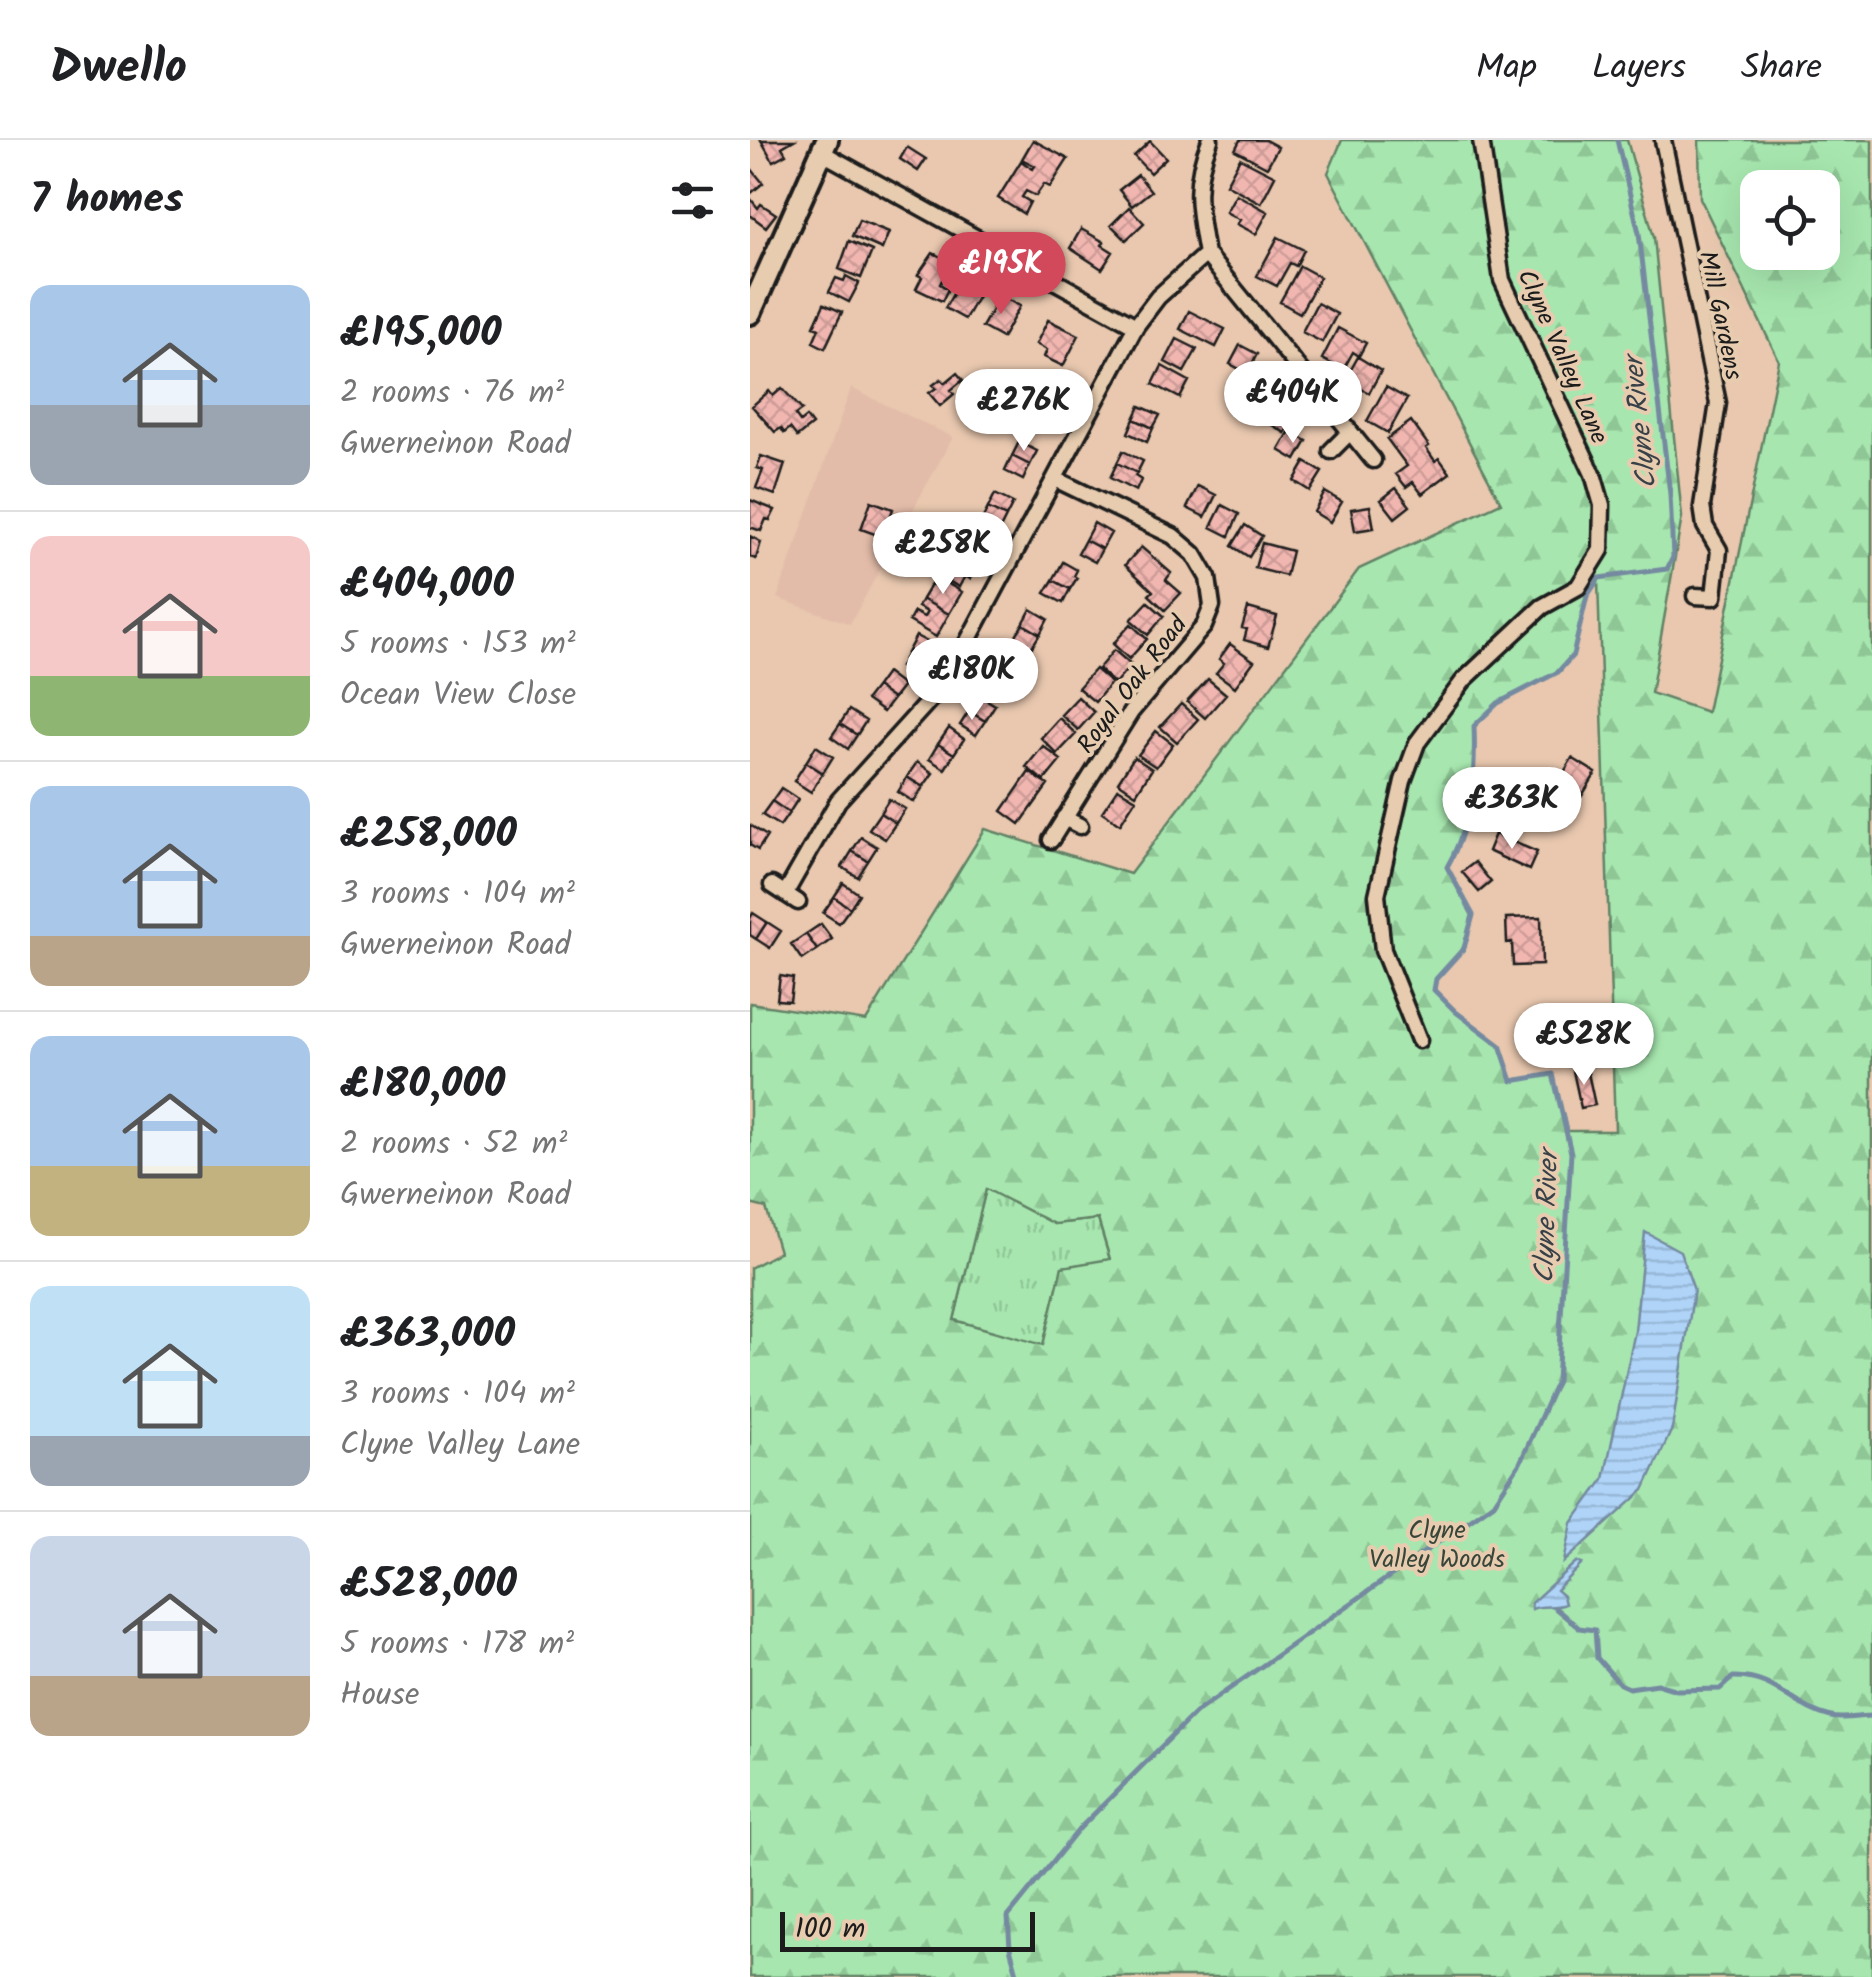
<!DOCTYPE html>
<meta charset="utf-8">
<style>
:root{--surface:#fff;--page:#f2f2f2;--text:#202124;--muted:#757577;--line:#e0e0e0;--accent:#d1495b}
body{margin:0;font-family:Kalam,sans-serif;background:var(--page);color:var(--text);height:100vh;display:flex;flex-direction:column;font-size:38px;white-space:nowrap}
*{box-sizing:border-box;margin:0}
p{font-size:32px;color:var(--muted)}
.icon{flex:none;width:55px;height:55px;fill:none;stroke:currentColor;stroke-width:2;stroke-linecap:round;stroke-linejoin:round}
.map{position:relative;flex:1;overflow:hidden}
.sheet{display:flex;flex-direction:column;background:var(--surface);width:750px}
.sheet>*{flex:none}
.buttons{position:absolute;left:990px;top:30px;display:grid;gap:20px}
.buttons a{display:grid;place-items:center;width:100px;height:100px;border-radius:20px;background:var(--surface);box-shadow:0 10px 40px #0002;font-size:50px}
.scale{position:absolute;left:30px;bottom:25px;width:255px;box-sizing:border-box;padding-left:10px;border:5px solid #1c1c1c;border-top:0;font-size:28px;line-height:35px;white-space:nowrap;color:#1c1c1c;-webkit-text-stroke:8px #e7ccaf;paint-order:stroke}
.price{position:absolute;translate:-50% -85px;padding:0 22px;border-radius:35px;background:#fff;color:#222;font-size:32px;line-height:65px;filter:drop-shadow(0 2px 5px #0008)}
.price::after{content:'';position:absolute;left:50%;top:60px;width:30px;height:22px;margin-left:-15px;background:inherit;clip-path:polygon(0 0,100% 0,50% 100%)}
.price.active{background:var(--accent);color:#fff}
ul{padding:0;list-style:none}
li{display:flex;align-items:center;gap:30px;height:250px;padding:0 30px}
li+li{border-top:2px solid var(--line)}
li span{display:grid;place-items:center;flex:none;width:280px;height:200px;border-radius:20px;color:#555}
li>.icon{margin-inline-start:auto}
span .icon{width:120px;height:120px;fill:#fffc;stroke-width:1}
li b{font-size:42px}
h2{display:flex;justify-content:space-between;align-items:center;height:120px;padding:0 30px;font-size:42px}
header{display:flex;align-items:center;gap:60px;box-sizing:border-box;height:140px;padding:0 50px;background:var(--surface);border-bottom:2px solid var(--line)}
header strong{font-size:48px}
nav{display:flex;gap:55px;margin-inline-start:auto;font-size:35px}
main{display:flex;flex:1;min-height:0}
.map>svg:first-child{display:block}
.built{fill:#e3bca9}
.grass{fill:url(#grass-tufts);stroke:#628266;stroke-width:2.5}
.forest{fill:url(#forest-firs);stroke:#628266;stroke-width:2.5;fill-rule:evenodd}
.water{fill:url(#water-rules);stroke:#748aa0;stroke-width:2.5}
.lines{fill:none;stroke-linecap:round;stroke-linejoin:round}
.stream{stroke:#748aa0;stroke-width:5}
.building{fill:url(#building-cross-hatch);stroke:#1c1c1c;stroke-width:2.5}
.street-casing{stroke:#1c1c1c;stroke-width:21}
.secondary-casing{stroke:#1c1c1c;stroke-width:28}
.street{stroke:#e7ccaf;stroke-width:14}
.secondary{stroke:#e7ccaf;stroke-width:20}
.labels{text-anchor:middle;stroke-width:8;stroke-linejoin:round;paint-order:stroke}
.street-label{font-size:25px;fill:#1c1c1c;stroke:#e7ccaf}
.park-label{font-size:25px;fill:#384539;stroke:#e7ccaf}
.water-label{font-size:28px;font-style:italic;fill:#394148;stroke:#e7ccaf}
</style>
<header>
<strong>Dwello</strong>
<nav><a>Map</a><a>Layers</a><a>Share</a></nav>
</header>
<main>
<section class="sheet">
<h2>7 homes<svg class="icon" aria-label="filters" viewBox="0 0 24 24"><path d="M4 7h16M4 17h16"/><circle cx="9" cy="7" r="2"/><circle cx="15" cy="17" r="2"/></svg></h2>
<ul>
<li><span style="background:linear-gradient(#a9c7e8 60%,#9aa5b1 0)"><svg class="icon" aria-label="home" viewBox="0 0 24 24"><path d="M3 11l9-7 9 7M6 9v11h12V9"/></svg></span><div><b>£195,000</b><p>2 rooms · 76 m²</p><p>Gwerneinon Road</p></div></li>
<li><span style="background:linear-gradient(#f6c9c9 70%,#8fb573 0)"><svg class="icon" aria-label="home" viewBox="0 0 24 24"><path d="M3 11l9-7 9 7M6 9v11h12V9"/></svg></span><div><b>£404,000</b><p>5 rooms · 153 m²</p><p>Ocean View Close</p></div></li>
<li><span style="background:linear-gradient(#a9c7e8 75%,#b9a48a 0)"><svg class="icon" aria-label="home" viewBox="0 0 24 24"><path d="M3 11l9-7 9 7M6 9v11h12V9"/></svg></span><div><b>£258,000</b><p>3 rooms · 104 m²</p><p>Gwerneinon Road</p></div></li>
<li><span style="background:linear-gradient(#a9c7e8 65%,#c2b280 0)"><svg class="icon" aria-label="home" viewBox="0 0 24 24"><path d="M3 11l9-7 9 7M6 9v11h12V9"/></svg></span><div><b>£180,000</b><p>2 rooms · 52 m²</p><p>Gwerneinon Road</p></div></li>
<li><span style="background:linear-gradient(#bfe0f5 75%,#9aa5b1 0)"><svg class="icon" aria-label="home" viewBox="0 0 24 24"><path d="M3 11l9-7 9 7M6 9v11h12V9"/></svg></span><div><b>£363,000</b><p>3 rooms · 104 m²</p><p>Clyne Valley Lane</p></div></li>
<li><span style="background:linear-gradient(#c9d6e8 70%,#b9a48a 0)"><svg class="icon" aria-label="home" viewBox="0 0 24 24"><path d="M3 11l9-7 9 7M6 9v11h12V9"/></svg></span><div><b>£528,000</b><p>5 rooms · 178 m²</p><p>House</p></div></li>
</ul>
</section>
<div class="map">
<svg width="1122" height="1837" viewBox="0 0 1122 1837">
<defs>
<pattern id="grass-tufts" width="24" height="20" patternUnits="userSpaceOnUse" patternTransform="scale(2.5)"><rect width="24" height="20" fill="#a7e7af"/><path d="M3 7l-1-3M5 7V3M7 7l1-3M15 17l-1-3M17 17v-4M19 17l1-3" fill="none" stroke="#8fc696"/></pattern>
<pattern id="forest-firs" width="22" height="20" patternUnits="userSpaceOnUse" patternTransform="scale(2.5)"><rect width="22" height="20" fill="#a7e7af"/><path d="M5 1l3.5 6h-7zM16 11l3.5 6h-7z" fill="#8fc696"/></pattern>
<pattern id="water-rules" width="6" height="5" patternUnits="userSpaceOnUse" patternTransform="scale(2.5)"><rect width="6" height="5" fill="#afd4f8"/><path d="M0 2.5h6" fill="none" stroke="#96b5d4"/></pattern>
<pattern id="building-cross-hatch" width="8" height="8" patternUnits="userSpaceOnUse" patternTransform="scale(2.5)"><rect width="8" height="8" fill="#f1b6b0"/><path d="M0 0l8 8M0 8l8-8" fill="none" stroke="#ce9c97"/></pattern>
</defs>
<rect width="100%" height="100%" fill="#e9c8af"/>
<filter id="ink" filterUnits="userSpaceOnUse"><feTurbulence type="fractalNoise" baseFrequency=".01" numOctaves="2"/><feDisplacementMap in="SourceGraphic" scale="20" xChannelSelector="R" yChannelSelector="G"/><feConvolveMatrix kernelMatrix="1 2 1 2 8 2 1 2 1" color-interpolation-filters="sRGB"/></filter>
<g filter="url(#ink)">
<!-- built -->
<path class="built" d="M101,248l102,49 -103,187 -73,-26z"/>
<!-- grass -->
<path class="grass" d="M236,1048l68,36 44,-5 12,41 -48,7 -19,79 -89,-26z"/>
<!-- forest -->
<path class="forest" d="M592,0h285l27,97 28,280 -31,176 56,19 72,-351 -79,-163 -1,-58h173v1837h-1122v-709l29,-16 -13,-44 -16,-4v-201l116,18 119,-192 145,45 229,-305 142,-66 -173,-330zM1008,48h64v64h-64zM848,440l17,551h-48l-14,-57 -41,6 -12,-35 -44,-33 -21,-22 1,-11 28,-31 9,-33 -26,-48c24,-41 29,-94 27,-141l24,-23 60,-31 15,-17 14,-59zM236,1049l68,35 44,-5 12,40 -48,8 -19,78 -89,-25z"/>
<!-- water -->
<path class="water" d="M895,1092l35,19 14,39 -22,139 -28,61 -80,72 8,-39 32,-44 31,-148z
M826,1422l6,2 -26,26 7,6 2,8c-12,5 -21,0 -33,5l-1,-6z"/>
<g class="lines">
<!-- stream -->
<path class="stream" d="M805,1468l24,20 16,2 2,28 23,26 9,4 28,-4 20,6 43,-1 13,-12c43,-1 60,31 98,40 12,3 28,-1 41,-1
M268,1837l-8,-29 -2,-31 72,-89 115,-115 299,-210 26,-40 37,-82 14,-228 -18,-79 -41,7 -12,-36 -44,-33 -22,-22 2,-11 28,-31 9,-33 -26,-48c24,-41 29,-94 27,-141l24,-23 60,-31 15,-17 14,-59 12,-18 68,-9 6,-12 -3,-63 -31,-261 -22,-93"/>
</g>
<!-- building -->
<path class="building" d="M11,0h33l-12,7 4,7 -13,7z
M283,0l35,19 -18,28 -6,-3 -8,12 -10,-5 -4,6 8,5 -6,12 -26,-16 23,-37 12,8 2,-3 -13,-7z
M490,0h25l13,7 -11,20 -32,-17z
M400,1l16,17 -16,15 -16,-17z
M157,7l19,12 -8,12 -18,-12z
M490,18l35,18 -14,27 -35,-19z
M0,27l13,16 -13,11z
M388,35l13,16 -19,15 -13,-16z
M486,54l32,18 -12,22 -19,-10 3,-4 -14,-8z
M0,58l8,10 3,-4 15,10 -10,13 -16,-12z
M379,67l15,16 -18,17 -15,-15z
M109,80l30,12 -7,17 -30,-13z
M331,89l23,13 -2,3 11,7 -11,17 -32,-21z
M528,97l26,13 -8,16 -6,-3 -13,23 -20,-10z
M99,101l23,10 -11,27 -22,-9z
M183,113l18,9 -11,22 8,5 -6,12 -26,-12 6,-12 -4,-2z
M550,126l20,11 -20,36 -20,-11z
M210,133l23,14 -18,32 -20,-11 12,-21 -4,-2z
M96,136l13,7 -10,19 -20,-10 7,-14 8,3z
M250,156l20,10 -18,32 -20,-11z
M567,163l20,11 -15,28 -20,-10z
M74,164l18,8 -17,36 -12,-6 6,-14 -5,-2z
M439,171l36,18 -9,18 -36,-18z
M298,180l31,15 -16,31 -19,-9 3,-7 -11,-6z
M588,188l28,15 -7,13 -6,-4 -10,18 -21,-11z
M427,199l20,10 -13,23 -19,-10z
M490,205l17,9 -10,19 -17,-9z
M608,217l23,14 -12,22 -24,-13z
M412,226l27,15 -9,17 -27,-14z
M207,233l6,7 -12,10 3,4 -14,12 -11,-13 7,-5 -3,-3 8,-6 4,4z
M508,234l20,11 -11,19 -20,-10z
M289,245l18,9 -7,14 -18,-9z
M636,247l21,12 -19,34 -21,-12z
M32,248l20,22 -7,5 5,7 6,-5 6,8 -15,12 -7,-9 -6,5 -3,-5 -6,4 -23,-26 17,-15 4,5z
M282,259l18,9 -7,14 -18,-9z
M530,264l17,9 -12,20 -16,-10z
M390,266l20,9 -7,13 -19,-9z
M384,279l19,9 -6,14 -19,-9z
M661,281l18,25 -3,2 9,13 4,-3 11,15 -28,21 -9,-12 -7,5 -10,-13 11,-8 -20,-27z
M540,291l17,10 -11,19 -17,-10z
M269,302l18,9 -7,14 -18,-9z
M373,311l20,10 -6,12 -20,-10z
M11,316l24,8 -10,31 -19,-7 7,-18 -6,-2z
M262,316l18,9 -7,15 -18,-9z
M555,322l17,10 -12,19 -16,-10z
M367,323l20,10 -2,3 6,4 -5,11 -26,-13z
M448,346l18,9 -11,22 -18,-9z
M646,348l14,18 -15,12 -14,-18z
M575,352l17,10 -12,20 -16,-10z
M245,354l18,9 -7,14 -18,-9z
M0,360l25,10 -5,10 -4,-1 -5,12 -11,-4z
M121,361l22,8 -10,28 -22,-8z
M472,365l17,9 -10,22 -18,-9z
M620,366l4,22 -19,3 -4,-22z
M238,368l18,9 -7,14 -18,-9z
M344,383l17,10 -9,16 -17,-9z
M495,385l17,11 -13,21 -17,-11z
M0,396l11,6 -5,17 -6,-2z
M206,396l8,4 2,-4 24,12 -13,16 -28,-15z
M335,400l17,9 -7,13 -17,-9z
M512,403l30,8 -6,25 -31,-8z
M391,407l30,26 -5,7 15,13 -16,17 -16,-15 4,-4 -28,-26z
M199,409l28,15 -7,15 -5,-3 -6,11 -23,-13z
M313,422l14,8 -3,6 3,2 -7,11 -17,-9z
M303,440l17,9 -7,14 -18,-10z
M193,441l19,11 -13,22 -27,-15 9,-15 8,4z
M172,459l27,15 -13,23 -27,-16 5,-9 10,5 3,-5 -9,-5z
M398,462l16,14 -16,19 -17,-15z
M498,468l29,8 -9,31 -24,-7 3,-11 -5,-1z
M281,469l17,10 -8,15 -17,-10z
M273,484l17,10 -10,16 -17,-10z
M381,484l16,15 -18,20 -16,-15z
M166,496l19,10 -9,15 -18,-10z
M480,504l24,17 -19,26 -19,-14 8,-10 -5,-4z
M364,510l17,15 -16,19 -17,-15z
M158,511l18,10 -6,16 -20,-10z
M254,514l18,11 -8,13 -18,-10z
M246,528l18,10 -8,13 -18,-10z
M345,529l16,14 -16,19 -17,-14z
M136,533l17,13 -10,13 -17,-12z
M458,539l18,15 -21,24 -18,-16z
M126,547l17,12 -10,13 -17,-12z
M229,555l16,10 -10,16 -16,-10z
M328,557l16,15 -16,18 -17,-15z
M431,564l17,15 -21,23 -17,-15z
M99,570l17,11 -9,14 -17,-11z
M219,571l16,10 -9,14 -16,-10z
M309,578l17,16 -19,20 -16,-16z
M90,584l17,11 -9,14 -17,-12z
M199,588l15,11 -10,15 -16,-10z
M406,591l17,13 -17,23 -18,-12z
M188,604l16,10 -9,15 -16,-10z
M66,606l17,11 -10,16 -17,-11z
M293,606l18,14 -17,21 -18,-14z
M384,617l18,12 -16,25 -18,-12z
M822,618l24,15 -16,26 -5,-3 -6,8 -4,-3 -6,10 -12,-8z
M56,622l17,11 -12,19 -17,-11z
M167,622l16,11 -10,14 -16,-10z
M279,632l19,13 -28,39 -18,-13z
M157,637l16,10 -9,15 -16,-10z
M31,648l17,11 -9,14 -17,-12z
M368,648l18,11 -16,25 -18,-12z
M139,659l16,10 -9,14 -16,-10z
M22,661l17,12 -9,13 -18,-11z
M130,673l16,10 -11,16 -16,-10z
M0,685l17,11 -9,14 -8,-5z
M745,694l42,18 -8,18 -41,-19z
M111,697l16,10 -9,14 -16,-10z
M102,711l16,10 -10,16 -16,-10z
M725,722l16,20 -12,10 -17,-20z
M93,743l16,11 -9,14 -16,-11z
M84,757l16,11 -11,15 -16,-10z
M3,773l14,9 -11,17 -6,-4v-17z
M791,777l1,48 -29,1 -1,-24 -5,1 -1,-25z
M17,782l14,9 -11,17 -14,-9z
M71,784l11,15 -15,11 -11,-16z
M56,794l11,16 -15,10 -11,-16z
M30,836l13,2 -3,23 -13,-1z
M837,928l8,37 -14,3 -8,-37z"/>
<g class="lines">
<defs>
<path id="street" d="M913,0l55,263 -16,103 3,20 14,24 -5,47 -19,-1
M71,12l315,174
M456,114l167,206
M581,311l19,-19
M314,678l16,8
M301,700l80,-128 73,-86 8,-20 -4,-28 -14,-24 -21,-18 -118,-57
M22,745l26,17
M35,754l53,-93 108,-119 190,-356 22,-29 48,-43c-8,-46 -14,-69 4,-114
M669,900l-36,-90 -6,-55 26,-114 14,-38 47,-63 78,-73 36,-20 23,-37 1,-45 -9,-31 -91,-194 -21,-140"/>
<path id="secondary" d="M0,173l77,-173"/>
</defs>
<!-- street casing -->
<use href="#street" class="street-casing"/>
<!-- secondary casing -->
<use href="#secondary" class="secondary-casing"/>
<!-- street -->
<use href="#street" class="street"/>
<!-- secondary -->
<use href="#secondary" class="secondary"/>
</g>
</g>
<g class="labels">
<!-- street labels -->
<g class="street-label">
<text transform="translate(972 175) rotate(78)" y="9">Mill Gardens</text>
<text transform="translate(814 216) rotate(66)" y="9">Clyne Valley Lane</text>
<text transform="translate(381 544) rotate(-53)" y="9">Royal Oak Road</text>
</g>
<!-- park labels -->
<g class="park-label">
<text x="687" y="1398">Clyne<tspan x="687" dy="29">Valley Woods</tspan></text>
</g>
<!-- water labels -->
<g class="water-label">
<text transform="translate(889 283) rotate(-96)" y="10">Clyne River</text>
<text transform="translate(795 1077) rotate(-88)" y="10">Clyne River</text>
</g>
</g>
</svg>
<div class="buttons">
<a><svg class="icon" aria-label="locate" viewBox="0 0 24 24"><circle cx="12" cy="12" r="6"/><path d="M12 2v4M12 18v4M2 12h4M18 12h4"/></svg></a>
</div>
<div class="scale">100 m</div>
<b class="price active" style="left:251px;top:177px">£195K</b>
<b class="price" style="left:543px;top:306px">£404K</b>
<b class="price" style="left:274px;top:314px">£276K</b>
<b class="price" style="left:193px;top:457px">£258K</b>
<b class="price" style="left:222px;top:583px">£180K</b>
<b class="price" style="left:762px;top:712px">£363K</b>
<b class="price" style="left:834px;top:948px">£528K</b>
</div>
</main>
